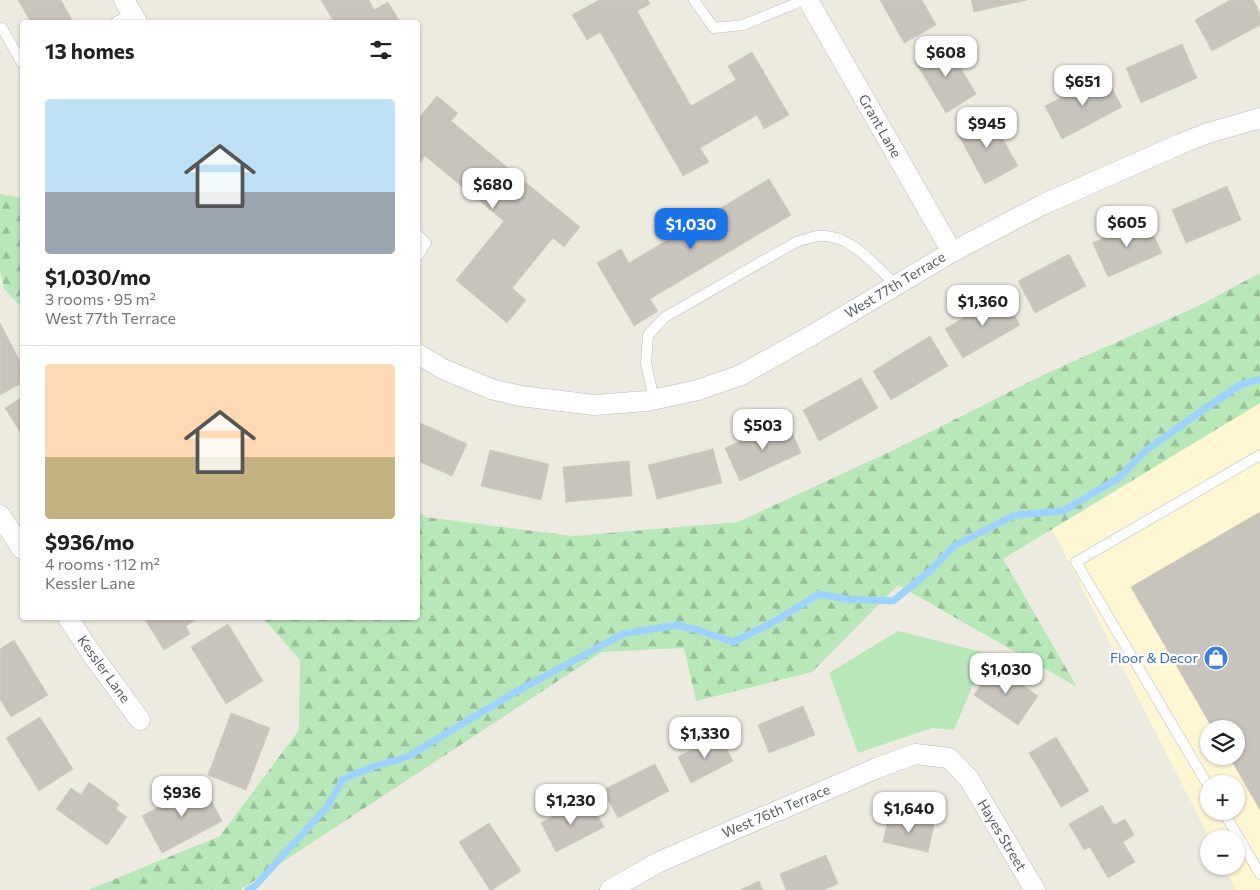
<!DOCTYPE html>
<meta charset="utf-8">
<style>
:root{--surface:#fff;--page:#f6f6f6;--text:#222;--muted:#767676;--line:#e0e0e0;--accent:#1a73e8}
body{margin:0;font-family:Commissioner,sans-serif;background:var(--page);color:var(--text);height:100vh;display:flex;flex-direction:column;font-size:19px;white-space:nowrap}
*{box-sizing:border-box;margin:0}
p{font-size:16px;color:var(--muted)}
.icon{flex:none;width:28px;height:28px;fill:none;stroke:currentColor;stroke-width:2;stroke-linecap:round;stroke-linejoin:round}
.map{position:relative;flex:1;overflow:hidden}
.drawer{position:absolute;left:20px;top:20px;width:400px;height:600px;display:flex;flex-direction:column;background:var(--surface);border-radius:5px;box-shadow:0 1px 4px #0004}
.drawer>*{flex:none}
.controls{position:absolute;left:1200px;top:720px;display:grid;gap:10px}
.controls a{display:grid;place-items:center;width:45px;height:45px;border-radius:50%;background:var(--surface);box-shadow:0 1px 4px #0004;font-size:25px}
.price{position:absolute;translate:-50% -42px;padding:0 11px;border-radius:10px;background:#fff;color:#222;font-size:16px;line-height:32px;filter:drop-shadow(0 1px 2px #0008)}
.price::after{content:'';position:absolute;left:50%;top:30px;width:15px;height:11px;margin-left:-8px;background:inherit;clip-path:polygon(0 0,100% 0,50% 100%)}
.price.active{background:var(--accent);color:#fff}
ul{padding:0;list-style:none}
li{display:grid;align-content:center;gap:10px;height:265px;padding:0 25px}
li+li{border-top:1px solid var(--line)}
li span{display:grid;place-items:center;height:155px;border-radius:5px;color:#555}
li>.icon{margin-inline-start:auto}
span .icon{width:90px;height:90px;fill:#fffc;stroke-width:1}
li b{font-size:21px}
h2{display:flex;justify-content:space-between;align-items:center;height:60px;padding:0 25px;font-size:21px}
.map>svg:first-child{display:block}
.commercial{fill:#fff6d3;fill-rule:evenodd}
.green{fill:#b8e8b9}
.forest{fill:url(#forest-firs)}
.lines{fill:none;stroke-linecap:round;stroke-linejoin:round}
.stream{stroke:#9ed3ff;stroke-width:7}
.building{fill:#c8c4bc;stroke:#d2ccbd}
.service-casing{stroke:#b8bbc0;stroke-width:11}
.minor-casing{stroke:#b8bbc0;stroke-width:21}
.service{stroke:#fff;stroke-width:10}
.minor{stroke:#fff;stroke-width:20}
.labels{text-anchor:middle;stroke-width:4.5;stroke-linejoin:round;paint-order:stroke}
.street-label{font-size:14px;fill:#585d62;stroke:#fff}
.shop-label{font-size:14px;fill:#366cbe;stroke:#fff;text-anchor:end}
</style>
<div class="map">
<svg width="1260" height="890" viewBox="0 0 1260 890">
<defs>
<pattern id="forest-firs" width="22" height="20" patternUnits="userSpaceOnUse" patternTransform="scale(1.25)"><rect width="22" height="20" fill="#b8e8b9"/><path d="M5 1l3.5 6h-7zM16 11l3.5 6h-7z" fill="#98bf9a"/></pattern>
</defs>
<rect width="100%" height="100%" fill="#edebdf"/>
<!-- commercial -->
<path class="commercial" d="M1260,273v617h-24l-12,-24h12v-27h-26l-221,-434 207,-98zM1209,729h27v27h-27zM1209,784h27v27h-27z"/>
<!-- green -->
<path class="green" d="M898,631l88,22 -32,77 -22,-2 -74,25 -29,-80z"/>
<!-- forest -->
<path class="forest" d="M0,194l22,4v110l-18,-19 -4,-19z
M1260,273v130l-257,156 74,128 -179,-102 -86,87 -116,29 -12,-53 -82,4 -362,238h-152l132,-54 79,-106 1,-70 -37,-42h155v-106l7,5 148,19 165,-14 158,-73 149,-75 151,-67z"/>
<g class="lines">
<!-- stream -->
<path class="stream" d="M248,890l7,-4 73,-80 15,-27 29,-12 35,-10 112,-67 104,-56 54,-9 21,5 35,12 39,-19 47,-29 26,5 48,2 37,-30 24,-25 61,-31 48,-4 56,-33 25,-26 59,-42 39,-26 18,-5"/>
</g>
<!-- building -->
<path class="building" d="M18,0h43l12,22h-42z
M321,0h48l5,10 14,-8 12,20h-66z
M599,0h49l2,4 -13,7 54,95 45,-26 -8,-14 24,-14 37,63 -25,14 -7,-14 -57,33 9,14 -26,14 -83,-144 -13,8 -15,-25z
M880,0h42l14,25 -32,18z
M971,0h56l-53,12z
M1230,0h23l7,13v12l-48,26 -17,-31z
M946,43l30,51 -30,19 -31,-52z
M1182,44l15,34 -56,25 -15,-35z
M1105,75l17,32 -60,32 -17,-33z
M437,96l21,17 -7,8 129,106 -16,20 -11,-9 -41,50 14,12 -19,23 -51,-43 48,-59 -79,-65 -7,10v-47z
M989,114l29,52 -33,18 -28,-52z
M769,179l22,36 -141,84 8,12 -24,15 -37,-63 24,-14 8,14z
M1227,186l14,34 -55,23 -14,-33z
M1146,219l16,34 -54,24 -15,-34z
M1069,254l17,32 -51,27 -17,-32z
M1002,295l18,30 -57,33 -18,-29z
M0,323l22,42v18l-22,12z
M930,336l18,30 -57,34 -18,-29z
M861,378l17,30 -59,33 -16,-31z
M22,397v38l-17,-27z
M787,421l14,32 -61,28 -15,-33z
M418,422l49,22 -15,32 -34,-15z
M713,449l9,34 -65,16 -9,-34z
M490,450l59,14 -8,36 -60,-14z
M629,461l3,35 -66,6 -3,-35z
M1260,512v298l-31,-54h7v-27h-23l-82,-142z
M144,618h49l2,2 -9,6 4,8 -26,16z
M228,624l35,57 -37,23 -35,-57z
M14,640l34,55 -37,22 -11,-18v-50z
M994,665l44,31 -20,29 -44,-30z
M803,706l12,29 -46,18 -11,-28z
M231,713l39,15 -24,62 -38,-15z
M40,717l33,52 -34,22 -33,-53z
M719,735l14,26 -42,22 -13,-26z
M1056,737l33,54 -28,16 -32,-54z
M655,764l14,27 -51,27 -15,-28z
M89,782l30,22 -3,5 11,8 -20,28 -51,-36 15,-21 10,7z
M202,783l20,38 -60,32 -20,-37z
M579,802l5,9 9,-4 11,20 -48,25 -15,-29z
M1102,805l12,20 11,-6 9,16 -11,7 12,20 -27,16 -18,-31 -6,3 -15,-26z
M889,815l45,10 -6,27 -45,-10z
M489,823l32,48 -29,19h-2l-31,-48z
M826,855l12,29 -15,6h-37l-6,-16z
M759,881l4,9h-23z"/>
<g class="lines">
<defs>
<path id="service" d="M694,0l20,28 29,-3 61,-25
M116,22l16,-8
M2,28l20,35
M418,235l8,8 -8,13
M654,400l-8,-37 2,-28 17,-18 131,-75c7,-2 15,-5 22,-6 32,-3 57,30 78,49
M1209,787l-133,-225 184,-107
M1223,811l37,63"/>
<path id="minor" d="M124,0l13,22
M808,0l144,252
M418,354l25,15 48,20 30,7 73,9 53,-4 51,-11 43,-15 73,-41 138,-82 90,-47 138,-61 28,-11 52,-15
M0,515l22,34
M68,618l23,35 49,67
M610,890l49,-28 218,-94 38,-14 34,4 20,21 66,111"/>
</defs>
<!-- service casing -->
<use href="#service" class="service-casing"/>
<!-- minor casing -->
<use href="#minor" class="minor-casing"/>
<!-- service -->
<use href="#service" class="service"/>
<!-- minor -->
<use href="#minor" class="minor"/>
</g>
<!-- icons -->
<defs>
<symbol id="shop-disc" viewBox="-11 -11 22 22"><circle r="9.5" fill="#3f7fe0" stroke="#fff"/><path d="M-5-2.5h2.3a2.7 3.5 0 0 1 5.4 0H5L5.5 6h-11ZM-1.5-2.5h3a1.5 2.3 0 0 0-3 0Z" fill="#fff"/></symbol>
</defs>
<g fill-rule="evenodd">
<use href="#shop-disc" x="1202" y="644" width="28" height="28"/>
</g>
<g class="labels">
<!-- street labels -->
<g class="street-label">
<text transform="translate(880 126) rotate(60)" y="5">Grant Lane</text>
<text transform="translate(895 285) rotate(-31)" y="5">West 77th Terrace</text>
<text transform="translate(104 669) rotate(54)" y="5">Kessler Lane</text>
<text transform="translate(776 811) rotate(-23)" y="5">West 76th Terrace</text>
<text transform="translate(1002 835) rotate(59)" y="5">Hayes Street</text>
</g>
<!-- shop labels -->
<g class="shop-label">
<text x="1198" y="663">Floor &amp; Decor</text>
</g>
</g>
</svg>
<div class="controls">
<a><svg class="icon" aria-label="layers" viewBox="0 0 24 24"><path d="M12 4l9 5-9 5-9-5zM3 14l9 5 9-5"/></svg></a>
<a>+</a>
<a>−</a>
</div>
<b class="price" style="left:946px;top:78px">$608</b>
<b class="price" style="left:1083px;top:107px">$651</b>
<b class="price" style="left:987px;top:149px">$945</b>
<b class="price" style="left:493px;top:210px">$680</b>
<b class="price" style="left:1127px;top:248px">$605</b>
<b class="price active" style="left:691px;top:250px">$1,030</b>
<b class="price" style="left:983px;top:327px">$1,360</b>
<b class="price" style="left:763px;top:451px">$503</b>
<b class="price" style="left:1006px;top:695px">$1,030</b>
<b class="price" style="left:705px;top:759px">$1,330</b>
<b class="price" style="left:182px;top:818px">$936</b>
<b class="price" style="left:571px;top:826px">$1,230</b>
<b class="price" style="left:909px;top:834px">$1,640</b>
<section class="drawer">
<h2>13 homes<svg class="icon" aria-label="filters" viewBox="0 0 24 24"><path d="M4 7h16M4 17h16"/><circle cx="9" cy="7" r="2"/><circle cx="15" cy="17" r="2"/></svg></h2>
<ul>
<li><span style="background:linear-gradient(#bfe0f5 60%,#9aa5b1 0)"><svg class="icon" aria-label="home" viewBox="0 0 24 24"><path d="M3 11l9-7 9 7M6 9v11h12V9"/></svg></span><div><b>$1,030/mo</b><p>3 rooms · 95 m²</p><p>West 77th Terrace</p></div></li>
<li><span style="background:linear-gradient(#ffd9b3 60%,#c2b280 0)"><svg class="icon" aria-label="home" viewBox="0 0 24 24"><path d="M3 11l9-7 9 7M6 9v11h12V9"/></svg></span><div><b>$936/mo</b><p>4 rooms · 112 m²</p><p>Kessler Lane</p></div></li>
</ul>
</section>
</div>
